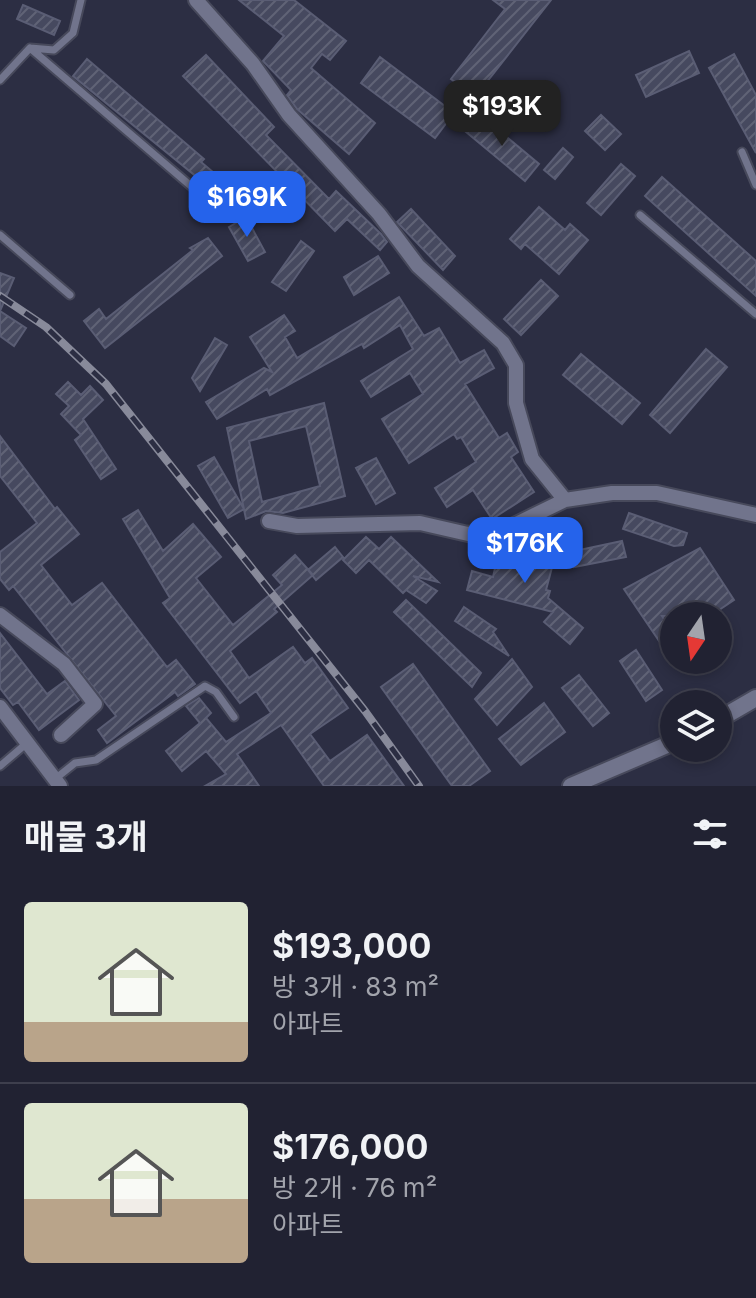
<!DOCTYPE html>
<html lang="ko">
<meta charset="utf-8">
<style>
:root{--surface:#212232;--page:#292a3a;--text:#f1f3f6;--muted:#a2a4ac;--line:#3e3f4d;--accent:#2563eb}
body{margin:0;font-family:Inter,"Noto Sans KR",sans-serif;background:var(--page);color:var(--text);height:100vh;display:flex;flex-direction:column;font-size:30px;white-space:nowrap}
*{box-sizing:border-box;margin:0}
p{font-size:26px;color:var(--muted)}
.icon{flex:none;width:44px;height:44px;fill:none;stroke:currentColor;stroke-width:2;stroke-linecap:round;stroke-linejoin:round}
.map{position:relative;height:786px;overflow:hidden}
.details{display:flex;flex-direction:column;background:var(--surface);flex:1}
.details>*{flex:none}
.needle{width:52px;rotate:193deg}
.tools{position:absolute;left:660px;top:602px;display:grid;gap:16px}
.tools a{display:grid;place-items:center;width:72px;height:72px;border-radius:50%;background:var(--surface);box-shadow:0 4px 12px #0003,0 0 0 2px var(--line);font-size:40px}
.price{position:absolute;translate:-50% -68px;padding:0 18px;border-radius:16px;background:var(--accent);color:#fff;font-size:26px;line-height:52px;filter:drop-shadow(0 2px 4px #0008)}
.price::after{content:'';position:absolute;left:50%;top:48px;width:24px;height:18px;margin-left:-12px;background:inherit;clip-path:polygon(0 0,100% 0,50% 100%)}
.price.current{background:#222;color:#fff}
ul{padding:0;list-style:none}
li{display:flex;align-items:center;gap:24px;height:200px;padding:0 24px}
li+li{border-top:2px solid var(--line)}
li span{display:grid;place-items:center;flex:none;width:224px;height:160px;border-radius:8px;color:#555}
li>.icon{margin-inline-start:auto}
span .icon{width:96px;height:96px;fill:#fffc;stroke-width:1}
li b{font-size:34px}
h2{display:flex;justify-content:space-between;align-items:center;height:96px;padding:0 24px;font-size:34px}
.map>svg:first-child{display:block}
.building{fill:url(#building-hatch);stroke:#5a5d74;stroke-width:2;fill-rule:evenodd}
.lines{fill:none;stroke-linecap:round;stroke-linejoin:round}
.service-casing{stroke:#47495b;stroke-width:11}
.minor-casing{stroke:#47495b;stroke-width:18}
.tertiary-casing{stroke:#47495b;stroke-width:20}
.service{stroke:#71748c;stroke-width:7}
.minor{stroke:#71748c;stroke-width:14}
.tertiary{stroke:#71748c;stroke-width:16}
.rail-casing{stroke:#888a9a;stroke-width:8}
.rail{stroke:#2c2e43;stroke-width:5;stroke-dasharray:15;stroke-linecap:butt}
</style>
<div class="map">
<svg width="756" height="786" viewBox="0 0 756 786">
<defs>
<pattern id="building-hatch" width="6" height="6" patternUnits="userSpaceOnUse" patternTransform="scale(2)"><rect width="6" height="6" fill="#46495f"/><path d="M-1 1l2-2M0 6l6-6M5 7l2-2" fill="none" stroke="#606376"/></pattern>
</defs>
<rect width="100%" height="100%" fill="#2c2e43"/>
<!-- building -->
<path class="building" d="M239,0h55l52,41 -16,19 -8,-6 -11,14 64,55 -26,31 -52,-45 -10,-14 4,-5 -28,-29 21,-25z
M493,0h58l-76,97 -24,-18 54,-70z
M23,5l37,16 -6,14 -37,-16z
M689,51l10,22 -53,24 -10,-22z
M734,54l22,41v58l-47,-85z
M206,55l68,72 -8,8 63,64 7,-8 45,43 6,8 -7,8 -33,-31 -12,12 -152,-155z
M380,57l74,56 -19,25 -74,-55z
M87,59l117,100 -3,3 38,32 -9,10 -157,-128z
M479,114l60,50 -14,17 -60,-50z
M601,115l20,19 -16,16 -20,-19z
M563,148l10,9 -18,22 -11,-9z
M621,164l14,12 -34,39 -14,-12z
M662,177l94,84v35l-111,-100z
M539,207l26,23 5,-6 18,16 -29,34 -34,-30 -4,5 -11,-10z
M411,209l44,47 -12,14 -46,-48z
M246,217l19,35 -17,9 -19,-34z
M208,238l14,18 -117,92 -21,-27 15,-12 7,10 87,-69 -3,-2z
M301,241l13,10 -28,40 -14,-9z
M378,256l11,17 -35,22 -10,-18z
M0,273l14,5 -14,33 26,17 -12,18 -14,-10z
M541,280l17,16 -37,39 -17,-16z
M399,297l25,39 15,-8 21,35 24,-13 10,18 -29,16 34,54 8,-5 11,19 -7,5 23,35 -42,27 -19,-29 -26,17 -12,-19 41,-26 -15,-25 -4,2 -3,-5 -45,29 -27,-44 41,-25 -13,-21 -39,24 -10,-16 52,-32 -13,-24 -36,23 -2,-4 -92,51 -3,-6 -50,30 -11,-17 58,-34 8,4 -22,-35 34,-22 11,16 -10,6 12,21z
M215,338l12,7 -27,46 -8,-13z
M706,349l21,18 -57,66 -20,-18z
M581,354l59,49 -18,21 -59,-49z
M68,382l13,13 9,-9 13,14 -20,19 33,50 -15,10 -26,-39 6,-5 -20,-21 8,-8 -13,-12z
M324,403l21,93 -62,17 -17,-2 -20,8 -19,-91zM306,426l14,60 -58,16 -13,-61z
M0,436l55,73 2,-2 22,27 -38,31 31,40 30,-22 65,84 9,-7 19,24 -17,12 -3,-4 -68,51 -9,-13 18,-14 -103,-130 -4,4 -9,-11v-27l37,-29 -37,-47z
M214,457l30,52 -16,9 -30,-52z
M376,458l19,35 -19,11 -20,-36z
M138,510l25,41 30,-27 28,33 -25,21 37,47 49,-40 -9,-10 22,-20 18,20 -39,34 3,3 -47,39 19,27 44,-31 12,16 7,-5 36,50 -38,26 20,27 37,-26 37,51h-80l-43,-61 -44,29 22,32h-54l21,-12 -20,-23 -24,20 -16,-20 34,-28 -14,-17 13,-8 12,15 -5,5 20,24 45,-29 -15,-22 -16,12 -77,-100 7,-5 -47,-79z
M629,513l58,20 -4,12 -9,1 -51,-17z
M366,537l13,12 12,-12 47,45 -25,-6 24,15 -11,12 -20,-13 -3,3 -34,-33 -13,13 -13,-13z
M622,541l4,16 -52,10 -4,-15z
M501,542l54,14 -9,34 4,1 -2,7 35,30 -13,16 -26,-22 9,-10 -86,-22 5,-19 21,6z
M335,547l8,10 -27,23 -8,-10z
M700,548l34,52 -24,16h-48l12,18v29l-50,-74z
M406,600l75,73 -9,14 -78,-75z
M464,607l32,22 -3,3 16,24 -54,-35z
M0,633l47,61 18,-13 14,19 -40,30 -21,-28 -5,3 -13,-17z
M636,650l26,40 -16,11 -26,-40z
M512,659l20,28 -35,38 -22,-26z
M413,664l77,107 -21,15h-17l-71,-99z
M579,675l30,38 -16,13 -31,-38z
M544,703l21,29 -44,33 -22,-26z"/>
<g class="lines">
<defs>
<path id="service" d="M30,48l183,157
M0,80l30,-32 24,2 19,-17 8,-33
M742,152l14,33
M640,215l116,99
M0,235l70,60
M0,766l27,-23
M55,779l20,-16 21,-3 109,-74 11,6 18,25"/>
<path id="minor" d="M196,0l57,64 36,51 90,99 39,52 85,77 13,22v38l16,56 33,41 47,-7h45l99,22
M269,521l28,5 123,-3 48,11 40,-6 57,-28
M0,615l64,49 31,40 -34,31
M0,707l60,79"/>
<path id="tertiary" d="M718,720l38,-22
M571,786l103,-44"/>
</defs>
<!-- service casing -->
<use href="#service" class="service-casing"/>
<!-- minor casing -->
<use href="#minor" class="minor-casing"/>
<!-- tertiary casing -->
<use href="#tertiary" class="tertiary-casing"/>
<!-- service -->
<use href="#service" class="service"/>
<!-- minor -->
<use href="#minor" class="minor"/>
<!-- tertiary -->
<use href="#tertiary" class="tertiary"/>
<defs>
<path id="rail" d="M0,296l46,31 60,57 259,327 54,75"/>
</defs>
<!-- rail casing -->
<use href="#rail" class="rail-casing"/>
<!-- rail -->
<use href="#rail" class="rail"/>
</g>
</svg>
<div class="tools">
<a><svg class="needle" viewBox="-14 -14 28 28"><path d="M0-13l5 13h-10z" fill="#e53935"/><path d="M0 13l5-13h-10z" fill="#a2a4ac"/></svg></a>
<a><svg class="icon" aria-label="layers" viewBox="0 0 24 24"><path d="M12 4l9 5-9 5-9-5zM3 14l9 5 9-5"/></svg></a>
</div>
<b class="price current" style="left:502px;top:148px">$193K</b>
<b class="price" style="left:247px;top:239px">$169K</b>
<b class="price" style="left:525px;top:585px">$176K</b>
</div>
<section class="details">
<h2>매물 3개<svg class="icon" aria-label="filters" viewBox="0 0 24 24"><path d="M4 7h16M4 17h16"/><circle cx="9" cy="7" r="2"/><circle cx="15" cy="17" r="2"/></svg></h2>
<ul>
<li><span style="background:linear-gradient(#dfe7d0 75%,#b9a48a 0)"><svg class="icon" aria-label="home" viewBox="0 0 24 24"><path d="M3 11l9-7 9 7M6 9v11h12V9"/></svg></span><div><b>$193,000</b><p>방 3개 · 83 m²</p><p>아파트</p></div></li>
<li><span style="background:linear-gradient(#dfe7d0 60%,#b9a48a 0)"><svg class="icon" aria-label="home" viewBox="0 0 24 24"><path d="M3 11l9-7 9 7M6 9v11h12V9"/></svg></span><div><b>$176,000</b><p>방 2개 · 76 m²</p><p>아파트</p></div></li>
</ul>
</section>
